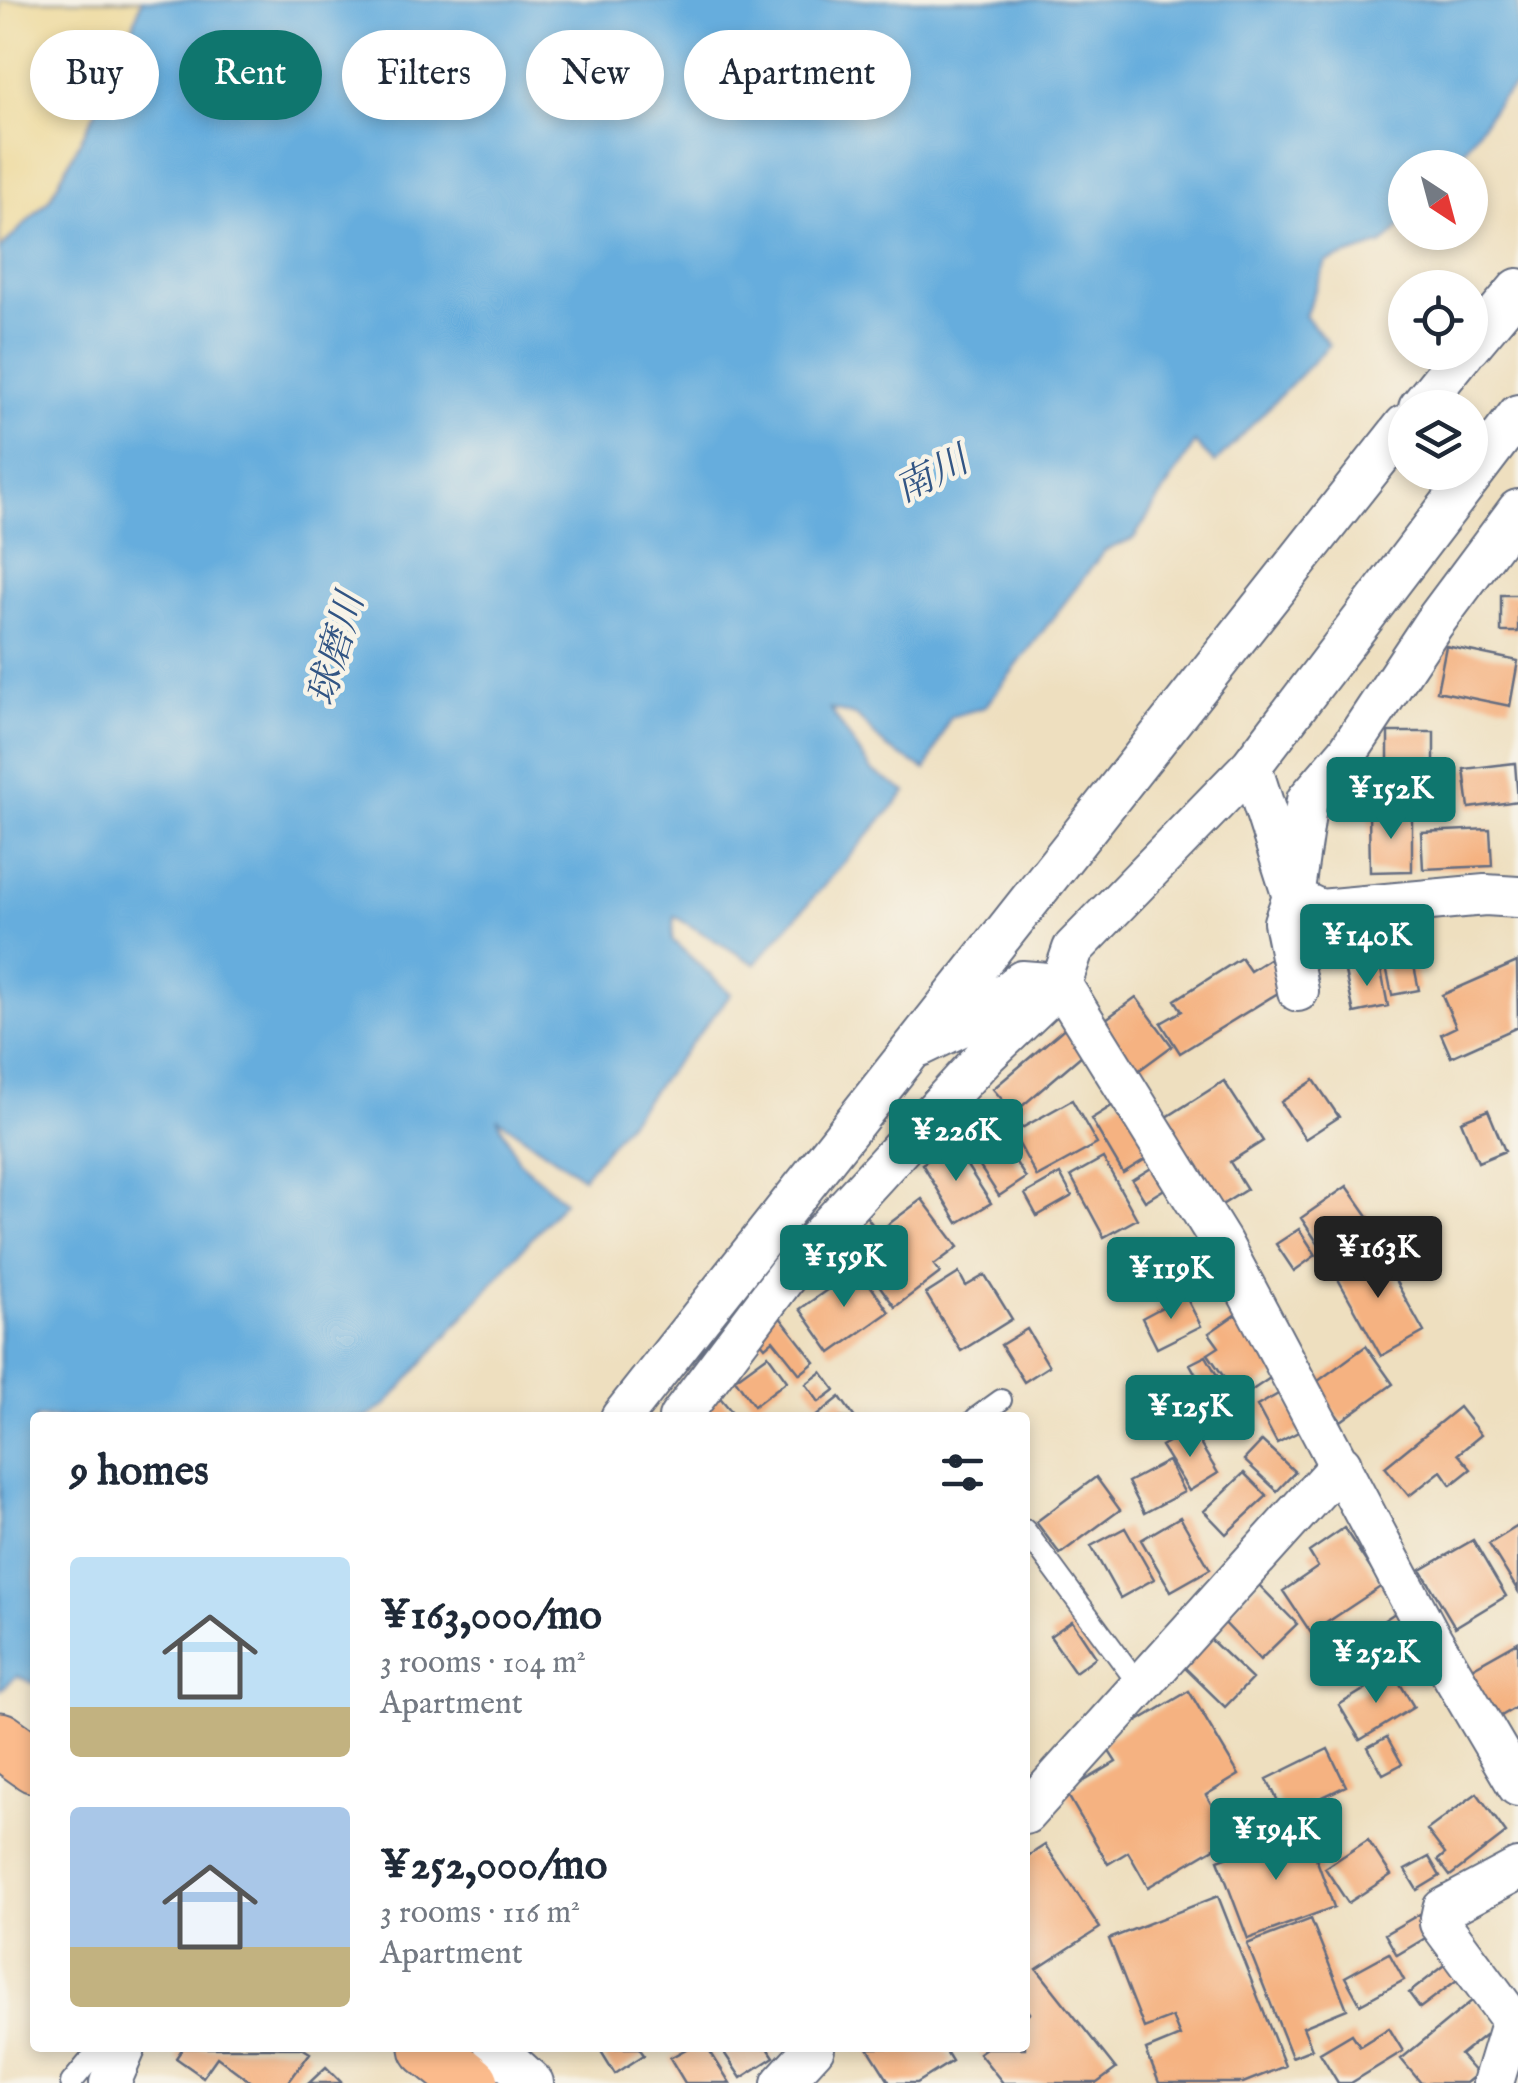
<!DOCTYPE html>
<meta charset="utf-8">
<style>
:root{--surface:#fff;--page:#f6f6f7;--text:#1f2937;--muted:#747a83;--accent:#0f766e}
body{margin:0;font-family:"IM FELL English","Noto Serif JP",serif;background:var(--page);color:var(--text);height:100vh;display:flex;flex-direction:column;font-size:38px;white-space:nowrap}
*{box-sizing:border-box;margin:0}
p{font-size:32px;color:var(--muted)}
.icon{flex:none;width:55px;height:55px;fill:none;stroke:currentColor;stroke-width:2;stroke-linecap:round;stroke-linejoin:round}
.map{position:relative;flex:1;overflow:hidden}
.drawer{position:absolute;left:30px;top:1412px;width:1000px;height:640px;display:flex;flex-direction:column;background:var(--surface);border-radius:10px;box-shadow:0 5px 15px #0003}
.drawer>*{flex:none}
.banner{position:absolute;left:30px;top:30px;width:1000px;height:90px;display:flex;gap:20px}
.needle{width:65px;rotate:144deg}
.buttons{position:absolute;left:1388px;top:150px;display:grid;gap:20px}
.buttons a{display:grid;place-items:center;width:100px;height:100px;border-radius:50%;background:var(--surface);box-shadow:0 5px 15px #0003;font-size:50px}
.price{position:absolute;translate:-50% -85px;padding:0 22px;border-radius:10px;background:var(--accent);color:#fff;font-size:32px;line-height:65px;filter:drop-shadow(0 2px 5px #0008)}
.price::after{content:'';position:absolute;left:50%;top:60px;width:30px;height:22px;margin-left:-15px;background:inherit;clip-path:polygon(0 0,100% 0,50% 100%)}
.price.selected{background:#222;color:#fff}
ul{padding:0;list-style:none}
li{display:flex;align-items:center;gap:30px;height:250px;padding:0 40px}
li span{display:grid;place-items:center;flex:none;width:280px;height:200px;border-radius:10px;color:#555}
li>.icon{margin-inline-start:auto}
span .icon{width:120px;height:120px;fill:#fffc;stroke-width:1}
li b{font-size:42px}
h2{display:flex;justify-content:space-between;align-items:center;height:120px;padding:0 40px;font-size:42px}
.tag{padding:0 35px;border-radius:45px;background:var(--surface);box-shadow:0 5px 15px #0003;font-size:35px;line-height:90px}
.tag.selected{background:var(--accent);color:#fff}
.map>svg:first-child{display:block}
.sand{fill:#eeda9e;stroke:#84847e;stroke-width:2.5}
.water{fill:#66addd;stroke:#406e9e;stroke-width:2.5}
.building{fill:#f5b281}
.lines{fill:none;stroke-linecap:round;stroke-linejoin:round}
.service-casing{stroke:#656d80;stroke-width:24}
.minor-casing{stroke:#656d80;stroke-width:44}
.primary-casing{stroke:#656d80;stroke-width:59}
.service{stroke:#fff;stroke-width:20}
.minor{stroke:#fff;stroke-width:40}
.primary{stroke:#fbbb8c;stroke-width:55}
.labels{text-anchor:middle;stroke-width:9;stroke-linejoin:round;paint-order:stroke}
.water-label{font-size:38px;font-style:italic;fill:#325584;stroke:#f7f3e8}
</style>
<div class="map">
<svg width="1518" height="2083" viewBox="0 0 1518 2083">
<rect width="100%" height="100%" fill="#f7f3e8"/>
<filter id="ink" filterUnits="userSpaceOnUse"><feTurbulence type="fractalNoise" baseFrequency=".01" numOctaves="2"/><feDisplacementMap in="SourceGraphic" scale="20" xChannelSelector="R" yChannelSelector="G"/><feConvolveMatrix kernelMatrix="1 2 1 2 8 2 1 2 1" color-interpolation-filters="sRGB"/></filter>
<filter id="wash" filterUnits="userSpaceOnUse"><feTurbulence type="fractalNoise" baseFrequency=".0048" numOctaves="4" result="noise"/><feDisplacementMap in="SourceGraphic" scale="40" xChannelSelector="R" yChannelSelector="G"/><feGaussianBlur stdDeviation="2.25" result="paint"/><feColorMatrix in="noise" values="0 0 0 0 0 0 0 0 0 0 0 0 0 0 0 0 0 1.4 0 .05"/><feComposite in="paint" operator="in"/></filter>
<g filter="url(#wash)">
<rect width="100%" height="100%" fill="#eedfbf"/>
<!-- sand -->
<path class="sand" d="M0,0h142l-21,63 -72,136 -49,50z"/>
<!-- water -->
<path class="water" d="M142,0h1376v83l-18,16 -48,68 -47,1v54l-22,22 -57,18 -21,54 24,29 -114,118 -20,-20 -61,95 -30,13 -119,156 -35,10 -24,53 -39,-22 -30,-32 -27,-7 42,62 34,21 -151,172 -81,-48 -2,24 59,54 -148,183 -86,-59 22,43 45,40 -177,203 -20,14h-332v266l-18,-8 -17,14v-1441l50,-50 71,-136z"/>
<g id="blocks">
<!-- building -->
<path class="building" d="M1501,595h17v37h-17z
M1446,646l72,15 -8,45 -73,-15z
M1388,732h46v60l-46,1z
M1515,763l3,38 -49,7 -5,-39z
M1369,812h43v59l-42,1z
M1490,829l2,37 -69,3 -2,-37z
M1407,914l4,28 -26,4 -4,-29z
M1411,951l8,39 -27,5 -8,-39z
M1241,958l9,13 19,-12 17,29 -106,65 -19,-30 21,-12 -7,-11z
M1517,962l1,65 -67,30 -10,-23 15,-7 -14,-32z
M1380,965l8,41 -34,7 -9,-41z
M1136,997l36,49 -34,25 -36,-49z
M1068,1025l21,24 -75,64 -21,-24z
M1314,1080l25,37 -34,22 -24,-37z
M1224,1081l39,60 -33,21 17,27 -27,17 -56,-87z
M1123,1099l32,54 -32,20 -32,-54z
M1072,1100l25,44 -60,33 -24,-44z
M1488,1110l17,41 -27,11 -17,-41z
M975,1113l17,26 6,-4 28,43 -27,18 -45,-69z
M953,1144l38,59 -33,20 -36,-59z
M1103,1158l34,61 -33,18 -33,-61z
M1161,1162l13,21 -29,18 -13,-21z
M1060,1174l12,22 -35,20 -12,-22z
M1347,1186l21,30 -47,32 -20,-30z
M922,1199l36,48 -24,18 6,8 -45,34 -54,-74 25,-17 12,16z
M1299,1229l17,26 -22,16 -18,-27z
M1376,1246l48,86 -43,24 -48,-86z
M858,1268l31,44 -58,41 -31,-44z
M959,1273l7,13 19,-11 27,44 -51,32 -35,-57z
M1185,1295l16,31 -44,22 -15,-30z
M775,1311l40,51 -15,12 -27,-34 -8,7 -14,-17z
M1236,1314l40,60 -37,25 -31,-45 11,-7 -10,-14z
M1027,1329l22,37 -25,16 -23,-37z
M1366,1346l27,38 -52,37 -27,-37z
M768,1355l19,26 -33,25 -19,-27z
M1206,1356l26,46 -16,8 -26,-46z
M822,1372l13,18 -16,12 -13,-18z
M1282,1392l20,38 -25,13 -20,-37z
M717,1394l20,24h-47z
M840,1397l15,21h-41z
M1459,1407l22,28 -23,19 13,15 -20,16 -10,-14 -32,25 -24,-29z
M1191,1429l27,44 -29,18 -28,-45z
M1262,1441l33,31 -18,19 -33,-31z
M1168,1461l16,31 -40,21 -16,-31z
M1244,1473l23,23 -41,38 -22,-23z
M1096,1477l24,33 -60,44 -24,-32z
M1180,1517l30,52 -39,22 -30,-51z
M1518,1526v65l-29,-47z
M1125,1528l29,51 -34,19 -29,-52z
M1344,1528l38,58 -71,47 -28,-42 35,-24 -9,-15z
M1473,1540l33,56 -51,31 -34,-57z
M1259,1585l38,39 -37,36 -38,-40z
M1395,1613l16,25 -26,17 -16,-25z
M1072,1621l24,36 -21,15 -25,-36z
M1209,1638l43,41 -27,28 -43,-42z
M1518,1642v64l-27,16 -28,-49z
M1393,1672l21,35 -54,33 -21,-35z
M1189,1691l50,84 -33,20 25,43 -83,49 -20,-35 -20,12 -42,-72 50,-30 -13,-20z
M1387,1737l15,27 -19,10 -15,-27z
M1328,1749l18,37 -61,29 -18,-36z
M1477,1793l29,40 -56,43 -12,-16 7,-6 -18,-24z
M1305,1828l29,79 -86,32 -30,-79z
M1368,1840l23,35 -43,28 -23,-35z
M1045,1845l55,83 -63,41 79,100 -19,14h-94l-24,-30 7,-5h39v-31l5,-4 -5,-7v-148z
M1429,1857l11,19 -23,14 -12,-20z
M1218,1896l67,170 -42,17h-84l-13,-33 34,-14 -8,-19 -28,11 -35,-89z
M1425,1911l12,20 -40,24 -12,-21z
M1311,1919l36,90 -44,18 9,22 -20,8 -45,-113z
M1389,1953l15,27 -44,24 -15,-27z
M1449,1962l12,15 -41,31 -11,-15z
M1473,2000l22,27 -35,28 17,19 -11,9h-45l-20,-24z
M1389,2028l14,23 -52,32h-13l-18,-30 32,-19 8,12z
M183,2048h119l8,5 -22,30h-36l-35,-26 -14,20 -27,-19z
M599,2048h40l5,7 -29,19z
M688,2048h20l22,35h-45l-15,-25z
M721,2048h47l6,9 -33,21z
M868,2048h76l8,13 -35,22h-27z
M326,2067l16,16h-33z"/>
</g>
</g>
<g filter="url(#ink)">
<use href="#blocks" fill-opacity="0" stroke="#656d80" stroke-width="2.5"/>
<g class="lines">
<defs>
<path id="service" d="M976,1418l25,-18
M1025,1530l115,156
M71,2083l29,-35"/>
<path id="minor" d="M1470,346l48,-57
M1419,408l45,-56
M1518,415l-267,351 -178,183 -12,35 160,258 211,398 86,146
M1518,510l-85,114 -85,128 -41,48 -14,97 27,13 165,-15 33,2
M1251,766l42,131 -9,25 14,69
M920,1046l50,-24 52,-41 39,3
M621,1418l784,-993
M679,1418l119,-158 188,-205 75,-71
M1025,1814l316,-350
M495,2048l38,35
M110,2083l15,-35
M782,2083l32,-35
M1493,2083l19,-63 -72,-97 3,-14 75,-40"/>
<path id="primary" d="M0,1740l35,25
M428,2048l43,35"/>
</defs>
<!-- service casing -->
<use href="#service" class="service-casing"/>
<!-- minor casing -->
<use href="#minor" class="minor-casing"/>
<!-- primary casing -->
<use href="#primary" class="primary-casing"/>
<!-- service -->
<use href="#service" class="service"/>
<!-- minor -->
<use href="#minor" class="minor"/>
<!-- primary -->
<use href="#primary" class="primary"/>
</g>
</g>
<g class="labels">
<!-- water labels -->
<g class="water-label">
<text transform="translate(931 474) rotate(-27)" y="13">南川</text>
<text transform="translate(335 649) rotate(-74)" y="13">球磨川</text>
</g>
</g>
</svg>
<div class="buttons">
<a><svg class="needle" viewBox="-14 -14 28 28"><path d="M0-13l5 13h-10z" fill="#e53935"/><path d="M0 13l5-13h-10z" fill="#747a83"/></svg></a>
<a><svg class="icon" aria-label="locate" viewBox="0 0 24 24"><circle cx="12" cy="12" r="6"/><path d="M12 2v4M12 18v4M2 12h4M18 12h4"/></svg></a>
<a><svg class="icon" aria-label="layers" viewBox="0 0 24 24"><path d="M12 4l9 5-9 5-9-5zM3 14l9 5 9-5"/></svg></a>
</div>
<b class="price" style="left:1391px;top:842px">¥152K</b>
<b class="price" style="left:1367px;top:989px">¥140K</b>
<b class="price" style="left:956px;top:1184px">¥226K</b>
<b class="price selected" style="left:1378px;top:1301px">¥163K</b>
<b class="price" style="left:844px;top:1310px">¥159K</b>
<b class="price" style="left:1171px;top:1322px">¥119K</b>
<b class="price" style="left:1190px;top:1460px">¥125K</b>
<b class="price" style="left:1376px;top:1706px">¥252K</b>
<b class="price" style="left:1276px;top:1883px">¥194K</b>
<div class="banner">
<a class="tag">Buy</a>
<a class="tag selected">Rent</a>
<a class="tag">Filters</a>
<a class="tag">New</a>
<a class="tag">Apartment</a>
</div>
<section class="drawer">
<h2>9 homes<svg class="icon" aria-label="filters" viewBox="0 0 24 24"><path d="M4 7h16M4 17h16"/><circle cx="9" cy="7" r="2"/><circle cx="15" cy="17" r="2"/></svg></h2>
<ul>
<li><span style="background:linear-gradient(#bfe0f5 75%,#c2b280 0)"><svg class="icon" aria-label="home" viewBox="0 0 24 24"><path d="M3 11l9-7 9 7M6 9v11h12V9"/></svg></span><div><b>¥163,000/mo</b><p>3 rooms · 104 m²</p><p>Apartment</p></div></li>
<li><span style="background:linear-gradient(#a9c7e8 70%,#c2b280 0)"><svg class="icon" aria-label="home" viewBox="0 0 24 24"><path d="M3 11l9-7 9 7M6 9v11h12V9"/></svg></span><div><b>¥252,000/mo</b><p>3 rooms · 116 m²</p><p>Apartment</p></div></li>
</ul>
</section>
</div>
